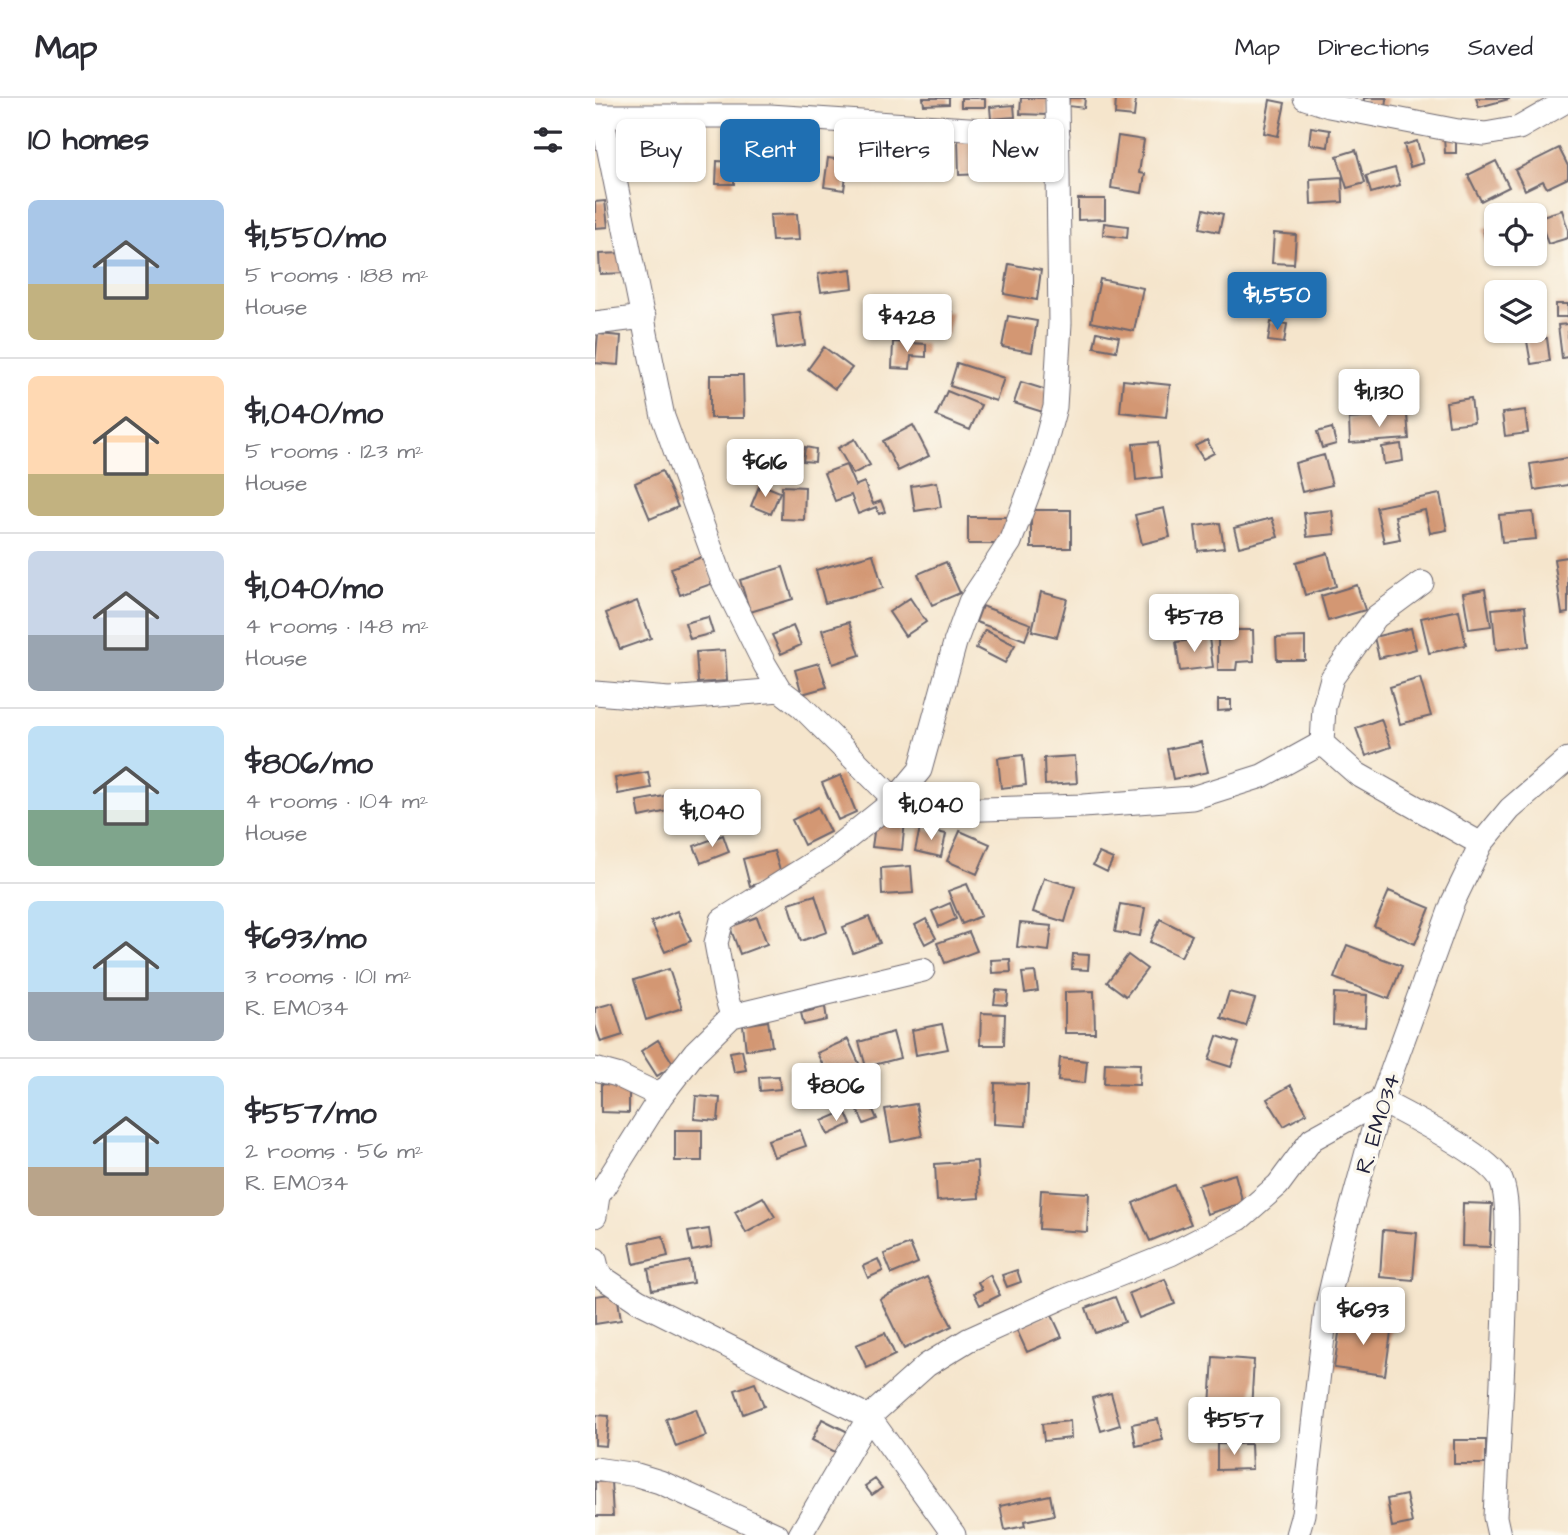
<!DOCTYPE html>
<meta charset="utf-8">
<style>
:root{--surface:#fff;--page:#f2f2f3;--text:#2b2b33;--muted:#7c7c81;--line:#e1e1e2;--accent:#1f6fb2}
body{margin:0;font-family:"Architects Daughter",sans-serif;background:var(--page);color:var(--text);height:100vh;display:flex;flex-direction:column;font-size:26px;white-space:nowrap}
*{box-sizing:border-box;margin:0}
p{font-size:23px;color:var(--muted)}
.icon{flex:none;width:38px;height:38px;fill:none;stroke:currentColor;stroke-width:2;stroke-linecap:round;stroke-linejoin:round}
.map{position:relative;flex:1;overflow:hidden}
.drawer{display:flex;flex-direction:column;background:var(--surface);width:595px}
.drawer>*{flex:none}
.top-card{position:absolute;left:21px;top:21px;width:665px;height:63px;display:flex;gap:14px}
.buttons{position:absolute;left:889px;top:105px;display:grid;gap:14px}
.buttons a{display:grid;place-items:center;width:63px;height:63px;border-radius:10px;background:var(--surface);box-shadow:0 2px 5px #0004;font-size:35px}
.price{position:absolute;translate:-50% -60px;padding:0 16px;border-radius:7px;background:#fff;color:#222;font-size:23px;line-height:46px;filter:drop-shadow(0 2px 4px #0008)}
.price::after{content:'';position:absolute;left:50%;top:42px;width:21px;height:16px;margin-left:-10px;background:inherit;clip-path:polygon(0 0,100% 0,50% 100%)}
.price.current{background:var(--accent);color:#fff}
ul{padding:0;list-style:none}
li{display:flex;align-items:center;gap:21px;height:175px;padding:0 28px}
li+li{border-top:2px solid var(--line)}
li span{display:grid;place-items:center;flex:none;width:196px;height:140px;border-radius:10px;color:#555}
li>.icon{margin-inline-start:auto}
span .icon{width:84px;height:84px;fill:#fffc;stroke-width:1}
li b{font-size:30px}
h2{display:flex;justify-content:space-between;align-items:center;height:84px;padding:0 28px;font-size:30px}
.tag{padding:0 24px;border-radius:10px;background:var(--surface);box-shadow:0 2px 5px #0004;font-size:24px;line-height:63px}
.tag.current{background:var(--accent);color:#fff}
header{display:flex;align-items:center;gap:42px;box-sizing:border-box;height:98px;padding:0 35px;background:var(--surface);border-bottom:2px solid var(--line)}
header strong{font-size:33px}
nav{display:flex;gap:38px;margin-inline-start:auto;font-size:24px}
main{display:flex;flex:1;min-height:0}
.map>svg:first-child{display:block}
.building{fill:#d39773}
.lines{fill:none;stroke-linecap:round;stroke-linejoin:round}
.street-casing{stroke:#6c666e;stroke-width:25}
.street{stroke:#fff;stroke-width:23}
.labels{text-anchor:middle;stroke-width:7;stroke-linejoin:round;paint-order:stroke}
.street-label{font-size:23px;fill:#22223b;stroke:#fbf7ec}
</style>
<header>
<strong>Map</strong>
<nav><a>Map</a><a>Directions</a><a>Saved</a></nav>
</header>
<main>
<section class="drawer">
<h2>10 homes<svg class="icon" aria-label="filters" viewBox="0 0 24 24"><path d="M4 7h16M4 17h16"/><circle cx="9" cy="7" r="2"/><circle cx="15" cy="17" r="2"/></svg></h2>
<ul>
<li><span style="background:linear-gradient(#a9c7e8 60%,#c2b280 0)"><svg class="icon" aria-label="home" viewBox="0 0 24 24"><path d="M3 11l9-7 9 7M6 9v11h12V9"/></svg></span><div><b>$1,550/mo</b><p>5 rooms · 188 m²</p><p>House</p></div></li>
<li><span style="background:linear-gradient(#ffd9b3 70%,#c2b280 0)"><svg class="icon" aria-label="home" viewBox="0 0 24 24"><path d="M3 11l9-7 9 7M6 9v11h12V9"/></svg></span><div><b>$1,040/mo</b><p>5 rooms · 123 m²</p><p>House</p></div></li>
<li><span style="background:linear-gradient(#c9d6e8 60%,#9aa5b1 0)"><svg class="icon" aria-label="home" viewBox="0 0 24 24"><path d="M3 11l9-7 9 7M6 9v11h12V9"/></svg></span><div><b>$1,040/mo</b><p>4 rooms · 148 m²</p><p>House</p></div></li>
<li><span style="background:linear-gradient(#bfe0f5 60%,#7fa58c 0)"><svg class="icon" aria-label="home" viewBox="0 0 24 24"><path d="M3 11l9-7 9 7M6 9v11h12V9"/></svg></span><div><b>$806/mo</b><p>4 rooms · 104 m²</p><p>House</p></div></li>
<li><span style="background:linear-gradient(#bfe0f5 65%,#9aa5b1 0)"><svg class="icon" aria-label="home" viewBox="0 0 24 24"><path d="M3 11l9-7 9 7M6 9v11h12V9"/></svg></span><div><b>$693/mo</b><p>3 rooms · 101 m²</p><p>R. EM034</p></div></li>
<li><span style="background:linear-gradient(#bfe0f5 65%,#b9a48a 0)"><svg class="icon" aria-label="home" viewBox="0 0 24 24"><path d="M3 11l9-7 9 7M6 9v11h12V9"/></svg></span><div><b>$557/mo</b><p>2 rooms · 56 m²</p><p>R. EM034</p></div></li>
</ul>
</section>
<div class="map">
<svg width="973" height="1437" viewBox="0 0 973 1437">
<rect width="100%" height="100%" fill="#fbf7ec"/>
<filter id="ink" filterUnits="userSpaceOnUse"><feTurbulence type="fractalNoise" baseFrequency=".0143" numOctaves="2"/><feDisplacementMap in="SourceGraphic" scale="14" xChannelSelector="R" yChannelSelector="G"/><feConvolveMatrix kernelMatrix="1 2 1 2 8 2 1 2 1" color-interpolation-filters="sRGB"/></filter>
<filter id="wash" filterUnits="userSpaceOnUse"><feTurbulence type="fractalNoise" baseFrequency=".00686" numOctaves="4" result="noise"/><feDisplacementMap in="SourceGraphic" scale="28" xChannelSelector="R" yChannelSelector="G"/><feGaussianBlur stdDeviation="1.57" result="paint"/><feColorMatrix in="noise" values="0 0 0 0 0 0 0 0 0 0 0 0 0 0 0 0 0 1.4 0 .05"/><feComposite in="paint" operator="in"/></filter>
<g filter="url(#wash)">
<rect width="100%" height="100%" fill="#f5e5cc"/>
<g id="blocks">
<!-- building -->
<path class="building" d="M328,0h26v6l-25,1z
M366,0h24v9h-24z
M426,0h27l-1,17 -27,-1z
M474,0h16l-1,10 -16,-2z
M521,0h20l-2,19 -19,-2z
M769,0h23l-1,13 -23,-2z
M881,0h33v1l-30,8z
M675,2l15,3 -7,33 -14,-3z
M419,7l1,12 -24,2 -1,-12z
M716,29l19,3 -2,17 -19,-3z
M388,38l1,38 -25,1 -1,-38z
M523,38l26,4 -5,33 6,1 -3,19 -31,-5z
M849,38h12v17h-11z
M81,41l1,28 -39,2 -1,-28z
M822,43l6,22 -13,4 -6,-22z
M964,50l9,18v12l-21,10 -4,-7 -18,9 -10,-20z
M761,52l9,33 -18,5 -10,-32z
M233,60l20,3 -4,29 -20,-3z
M122,63l17,1v22h-18z
M901,63l13,26 -28,14 -13,-26z
M800,70l5,17 -29,8 -5,-17z
M747,79l1,25 -32,2 -1,-25z
M483,101h27v20l-27,1z
M10,103l3,26 -13,1v-26z
M609,111l19,5 -4,18 -19,-4z
M967,112l6,20v8l-20,6 -9,-27z
M202,116l2,26 -27,1 -2,-26z
M509,125l24,3 -1,12 -24,-3z
M901,128v28l20,1 -25,6 -8,-32z
M679,135l22,2 -2,29 -22,-1z
M29,155l1,20 -25,1 -1,-20z
M414,166l32,6 -4,30 -33,-6z
M256,171l2,19 -32,4 -3,-18z
M505,181l43,9 -9,43 -43,-9z
M961,206h12v13h-12z
M287,208l23,1 -1,19h-22z
M320,208l37,6 -4,23 -37,-6z
M205,214l5,33 -28,4 -4,-33z
M413,218l29,5 -5,31 -30,-5z
M676,224l16,2 -3,19 -16,-2z
M973,226v33l-6,1 -4,-33z
M502,234l22,5 -3,14 -22,-4z
M3,236l23,2 -2,29 -24,-2z
M952,240l3,23 -19,3 -4,-23z
M298,244l33,2v13l-15,-1 -1,13 -18,-1z
M229,249l28,21 -17,21 -27,-20z
M362,265l47,15 -8,23 -46,-15z
M115,277h33l1,43h-34z
M528,282l47,5 -4,32 -46,-5z
M426,284l32,10 -7,21 -32,-10z
M352,293l34,14 -11,25 -34,-14z
M876,300l3,24 -25,3 -3,-23z
M930,312l3,23 -23,3 -3,-23z
M812,317l2,24 -59,4 -1,-24z
M318,327l16,31 -31,15 -15,-30z
M737,330l4,16 -14,4 -5,-16z
M260,341l15,26 -17,9 -15,-26z
M612,342l7,13 -11,6 -8,-13z
M563,344l4,35 -26,3 -3,-36z
M806,346l2,17 -19,3 -2,-17z
M210,349l11,2 -1,13 -12,-1z
M729,357l8,30 -30,7 -7,-29z
M973,360v27l-34,5 -4,-26z
M251,367l9,21 9,-4 9,22 8,-3 4,11 -6,2 -3,-7 -18,7 -7,-19 -16,6 -11,-28z
M67,373l16,36 -28,12 -15,-36z
M342,384l4,25 -26,4 -4,-25z
M165,386l20,8 -9,22 -20,-8z
M187,388l23,1 -1,33 -23,-1z
M845,396l7,36 -17,3 -5,-23 -30,6 5,23 -16,3 -8,-35z
M569,410l6,29 -28,7 -7,-29z
M436,412h40v38h-40z
M737,412l3,24 -28,3 -3,-24z
M938,414l3,27 -34,3 -3,-27z
M373,419h38v27h-38z
M677,420l6,19 -39,10 -5,-19z
M625,425l4,25 -26,3 -3,-25z
M733,455l8,33 -31,9 -9,-33z
M278,456l10,34 -58,15 -9,-33z
M110,458l9,27 -34,12 -9,-27z
M973,459v56l-6,1 -8,-55z
M351,464l14,31 -28,12 -14,-31z
M188,469l10,32 -43,13 -10,-32z
M762,487l8,25 -37,11 -7,-25z
M890,491l6,37 -22,3 -6,-36z
M446,494l26,7 -10,38 -25,-6z
M315,500l16,24 -21,14 -16,-24z
M42,503l14,37 -31,11 -14,-36z
M387,508l49,18 -6,16 -49,-18z
M930,508l4,40 -33,4 -4,-41z
M864,512l7,35 -37,8 -8,-35z
M113,519l5,16 -23,6 -5,-16z
M254,524l11,33 -27,9 -11,-34z
M198,528l8,19 -20,9 -9,-19z
M816,530l5,21 -37,9 -5,-21z
M390,532l30,15 -10,18 -29,-15z
M623,532h35l1,31 -17,1 -1,8h-18z
M710,539v23h-28l-1,-22z
M614,540l4,29 -33,4 -4,-29z
M130,552l2,31 -29,2 -2,-31z
M224,565l8,24 -25,7 -7,-24z
M825,580l11,38 -31,8 -10,-37z
M623,602h13v10l-13,1z
M786,621l10,28 -25,9 -10,-28z
M606,644l7,30 -35,7 -6,-30z
M428,657l3,30 -25,3 -3,-30z
M480,658l2,27 -32,2 -1,-27z
M53,674l3,16 -33,6 -3,-16z
M246,677l15,37 -18,8 -16,-37z
M75,697l3,15 -33,7 -3,-16z
M223,709l12,25 -26,13 -12,-25z
M281,720l29,3 -3,29 -30,-3z
M325,730l26,6 -5,23 -26,-6z
M365,733l30,13 -13,30 -30,-13z
M128,737l6,17 -28,11 -7,-17z
M179,753l8,26 -32,9 -7,-27z
M504,755l14,6 -6,13 -14,-7z
M316,768l2,27 -31,2 -1,-27z
M449,780l31,9 -10,35 -32,-10z
M372,786l14,32 -19,8 -14,-33z
M794,793l41,17 -15,36 -41,-18z
M220,797l12,37 -26,9 -12,-38z
M355,805l6,16 -17,8 -7,-16z
M525,806l25,4 -5,28 -25,-4z
M82,813l14,30 -26,11 -14,-30z
M162,819l10,27 -27,10 -10,-27z
M274,819l11,26 -27,10 -10,-26z
M331,821l10,19 -11,6 -10,-19z
M565,821l32,16 -11,22 -31,-15z
M425,825l32,3 -3,25 -32,-4z
M374,834l8,19 -32,12 -8,-20z
M752,847l55,21 -13,33 -55,-21z
M478,856l16,1 -1,15 -16,-1z
M533,857l19,14 -21,27 -19,-14z
M415,861l1,13 -19,1 -1,-13z
M74,871l13,39 -36,12 -12,-40z
M440,874l3,19 -13,2 -3,-20z
M401,892l12,1 -1,14 -13,-1z
M499,893l1,42h-30v-41z
M634,894l26,7 -9,27 -25,-8z
M739,895l33,2 -2,32 -32,-2z
M18,905l10,32 -22,7 -6,-17v-17z
M230,909l2,13 -23,5 -3,-12z
M386,915l24,1 -1,31h-24z
M173,923l4,25 -26,4 -3,-25z
M347,926l6,25 -32,6 -4,-25z
M298,934l7,26 -34,9 -7,-25z
M622,938l22,7 -8,24 -22,-7z
M253,941l14,31 -30,14 -15,-31z
M63,942l16,25 -17,11 -16,-25z
M147,952l4,20 -12,2 -4,-20z
M465,960l27,3 -2,22 -27,-2z
M510,965l35,1 -1,21 -35,-1z
M184,978l1,13 -20,2 -1,-14z
M400,985l33,1 -2,42 -32,-2z
M6,986l28,1v28l-28,-1z
M696,987l16,28 -23,13 -17,-27z
M101,998l24,2 -2,23 -24,-2z
M275,1005l7,16 -13,5 -7,-15z
M321,1006l6,32 -31,6 -6,-33z
M250,1013l6,13 -23,11 -6,-14z
M80,1032h27v31h-27z
M205,1032l6,16 -32,11 -6,-17z
M382,1063l2,37 -42,3 -2,-37z
M640,1076l8,29 -36,11 -9,-29z
M579,1087l17,39 -41,17 -17,-38z
M446,1092l48,3 -2,39 -48,-3z
M168,1099l12,20 -29,16 -11,-21z
M868,1105l29,1 -2,43 -28,-1z
M114,1131l3,18 -20,4 -4,-19z
M788,1132l34,3 -4,47 -33,-3z
M68,1138l5,20 -34,8 -4,-21z
M315,1146l8,19 -26,11 -8,-20z
M283,1161l5,12 -15,7 -5,-12z
M95,1163l3,22 -41,7 -4,-21z
M422,1172l4,12 -14,5 -5,-12z
M395,1177l10,20 -20,10 -6,-12 8,-4 -4,-7z
M332,1179l25,49 -48,23 -24,-50z
M570,1181l10,25 -36,14 -10,-25z
M22,1195l4,27 -26,4v-28z
M520,1199l10,25 -30,11 -9,-25z
M456,1215l11,24 -35,15 -11,-24z
M746,1221l51,6 -7,50 -51,-7z
M290,1235l10,22 -28,13 -11,-23z
M618,1259l41,3 -3,50 -41,-3z
M160,1285l9,23 -21,8 -8,-24z
M516,1295l9,32 -19,6 -9,-33z
M101,1311l10,27 -30,11 -10,-28z
M0,1317l14,1 -3,30 -11,-1z
M227,1321l26,13 -11,21 -25,-13z
M563,1321l5,21 -27,6 -4,-22z
M475,1323l1,17 -27,3 -2,-17z
M859,1342h32v24h-32z
M622,1346h34l1,25 -35,1z
M280,1381l7,9 -10,7 -7,-9z
M16,1383l2,35h-18v-34z
M455,1397l4,20 -30,6 1,5 -20,4 -5,-24z
M811,1397l6,28 -20,4 -5,-28z"/>
</g>
</g>
<g filter="url(#ink)">
<use href="#blocks" fill-opacity="0" stroke="#6c666e" stroke-width="2"/>
<g class="lines">
<defs>
<path id="street" d="M710,0l24,8 129,25 27,3 34,-6 49,-28
M0,18h175l288,19
M7,18l61,301 59,162 43,86 15,25 21,16 94,94 56,10 132,-4 109,-8 70,-22 60,-33
M0,225l49,-6
M827,485l-46,34 -44,61 -8,29 -2,36 35,31 124,70
M0,595l74,6 111,-9
M137,918l191,-46
M0,971l22,6 44,21
M0,1118l3,-20 63,-100 34,-44 37,-36 -7,-24 -9,-49 6,-23 107,-67 66,-53 25,-30 35,-127 15,-41 40,-60 30,-79 15,-56 5,-84 -3,-225
M0,1161l4,16 39,26 231,116 85,118
M0,1371l42,6 23,7 117,53
M205,1437l69,-118 58,-52 41,-25 93,-42 110,-44 68,-35 39,-34 34,-46 69,-38c26,14 109,55 120,79 9,21 5,62 5,86 -1,84 -7,167 -11,251l4,18
M702,1437l6,-21 23,-204 15,-64 40,-145 72,-199 28,-58 29,-35 58,-50"/>
</defs>
<!-- street casing -->
<use href="#street" class="street-casing"/>
<!-- street -->
<use href="#street" class="street"/>
</g>
</g>
<g class="labels">
<!-- street labels -->
<g class="street-label">
<text transform="translate(782 1025) rotate(-73)" y="8">R. EM034</text>
</g>
</g>
</svg>
<div class="buttons">
<a><svg class="icon" aria-label="locate" viewBox="0 0 24 24"><circle cx="12" cy="12" r="6"/><path d="M12 2v4M12 18v4M2 12h4M18 12h4"/></svg></a>
<a><svg class="icon" aria-label="layers" viewBox="0 0 24 24"><path d="M12 4l9 5-9 5-9-5zM3 14l9 5 9-5"/></svg></a>
</div>
<b class="price current" style="left:682px;top:234px">$1,550</b>
<b class="price" style="left:312px;top:256px">$428</b>
<b class="price" style="left:784px;top:331px">$1,130</b>
<b class="price" style="left:170px;top:401px">$616</b>
<b class="price" style="left:599px;top:556px">$578</b>
<b class="price" style="left:336px;top:744px">$1,040</b>
<b class="price" style="left:117px;top:751px">$1,040</b>
<b class="price" style="left:241px;top:1025px">$806</b>
<b class="price" style="left:768px;top:1249px">$693</b>
<b class="price" style="left:639px;top:1359px">$557</b>
<div class="top-card">
<a class="tag">Buy</a>
<a class="tag current">Rent</a>
<a class="tag">Filters</a>
<a class="tag">New</a>
</div>
</div>
</main>
